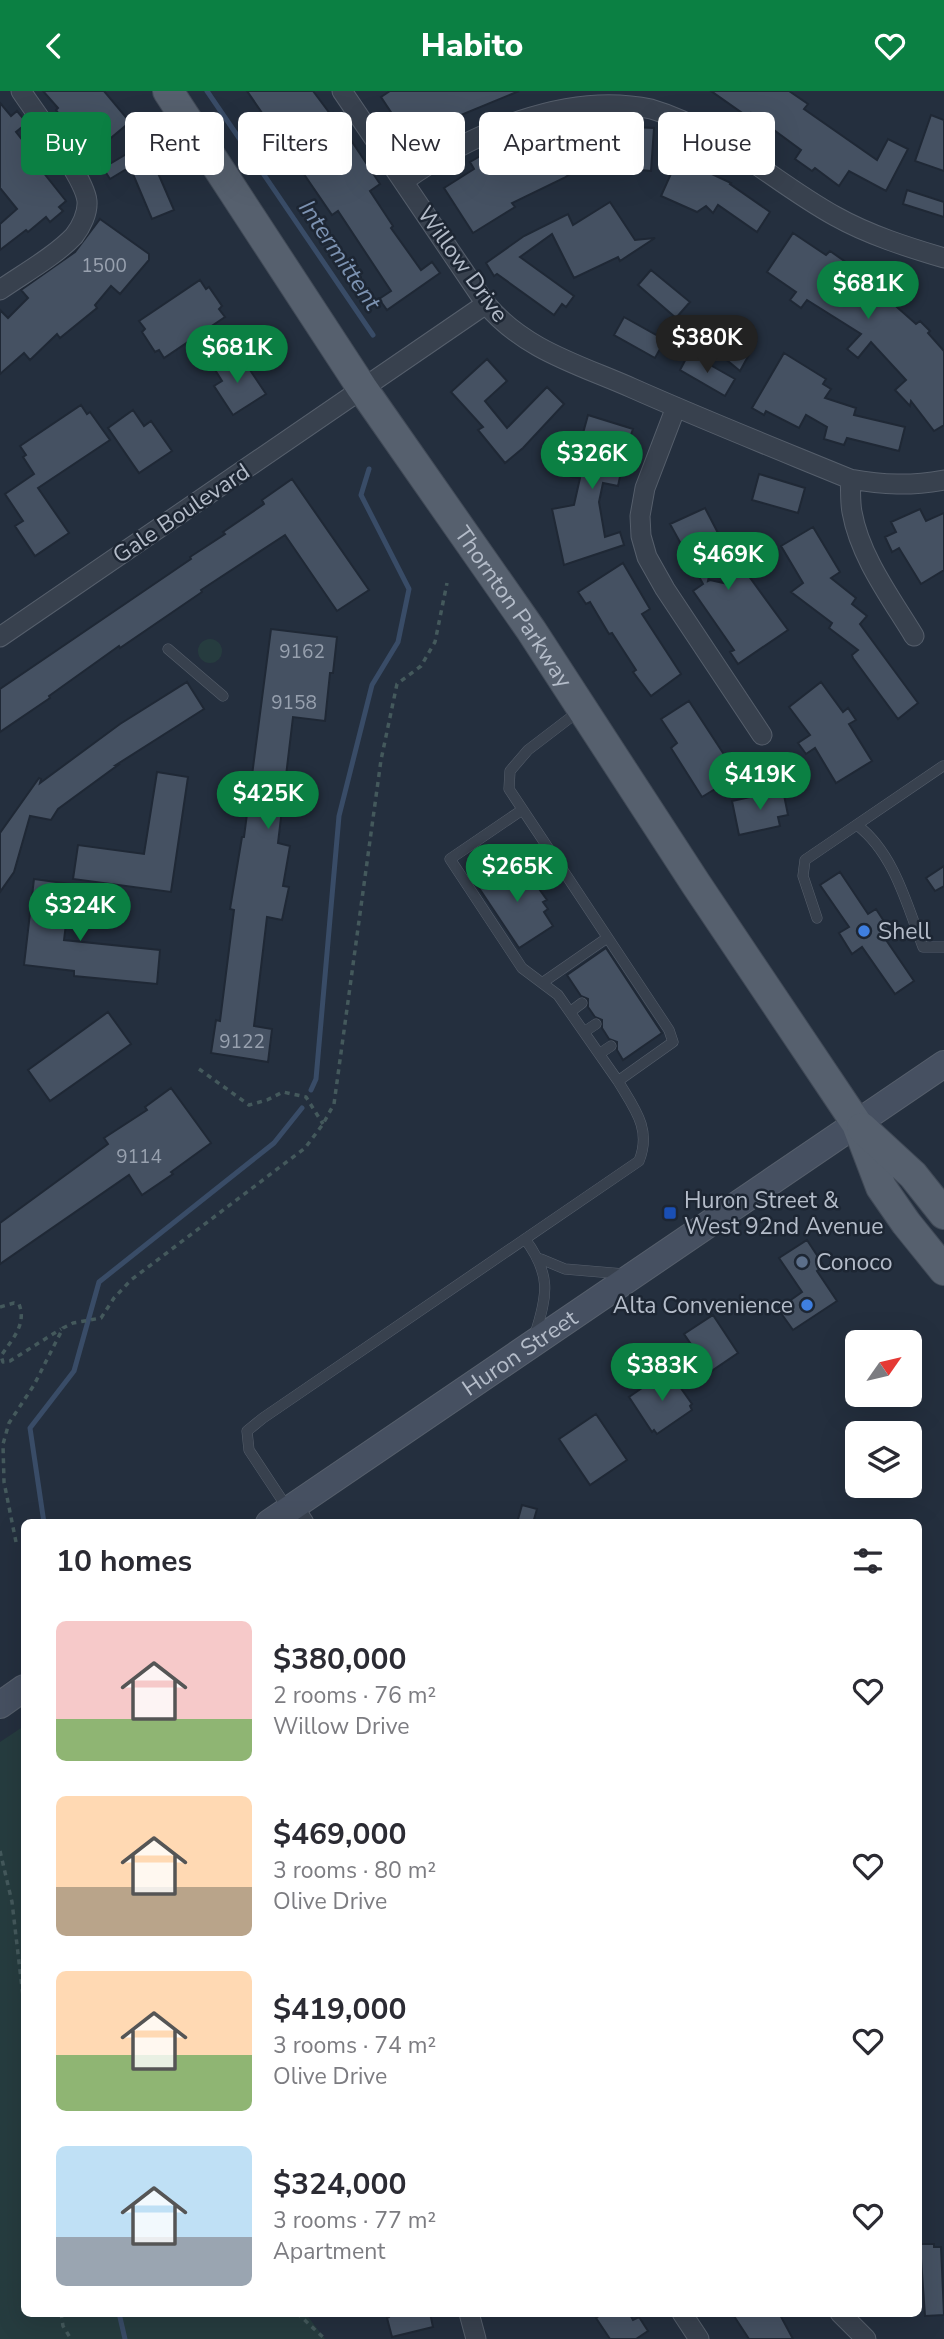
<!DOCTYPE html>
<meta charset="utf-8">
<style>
:root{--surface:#fff;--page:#f2f2f3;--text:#2b2b33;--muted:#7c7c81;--accent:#0b8043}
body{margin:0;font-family:"Nunito Sans",sans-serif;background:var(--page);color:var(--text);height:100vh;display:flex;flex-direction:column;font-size:26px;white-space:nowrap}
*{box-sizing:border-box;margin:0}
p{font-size:23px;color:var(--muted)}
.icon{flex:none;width:38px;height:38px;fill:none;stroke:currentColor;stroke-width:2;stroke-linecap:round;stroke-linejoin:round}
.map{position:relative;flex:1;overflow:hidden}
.panel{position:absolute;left:21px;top:1428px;width:901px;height:798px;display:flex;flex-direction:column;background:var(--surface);border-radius:10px;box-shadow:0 7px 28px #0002}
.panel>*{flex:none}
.top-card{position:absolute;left:21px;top:21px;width:903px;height:63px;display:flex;gap:14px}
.needle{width:46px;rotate:56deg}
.fabs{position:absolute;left:845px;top:1239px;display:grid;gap:14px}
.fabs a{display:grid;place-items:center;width:77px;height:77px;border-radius:10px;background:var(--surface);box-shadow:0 7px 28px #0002;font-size:35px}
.price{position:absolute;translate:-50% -60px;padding:0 16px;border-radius:24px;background:var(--accent);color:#fff;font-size:23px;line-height:46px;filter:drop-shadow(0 2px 4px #0008)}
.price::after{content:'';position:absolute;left:50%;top:42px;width:21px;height:16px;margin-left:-10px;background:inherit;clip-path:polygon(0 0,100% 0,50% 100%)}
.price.active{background:#222;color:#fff}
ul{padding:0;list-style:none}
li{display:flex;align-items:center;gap:21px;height:175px;padding:0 35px}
li span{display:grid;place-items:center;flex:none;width:196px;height:140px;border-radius:10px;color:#555}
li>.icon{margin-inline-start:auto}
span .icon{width:84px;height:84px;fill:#fffc;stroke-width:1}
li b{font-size:30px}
h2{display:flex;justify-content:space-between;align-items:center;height:84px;padding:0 35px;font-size:30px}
.tag{padding:0 24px;border-radius:10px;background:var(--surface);box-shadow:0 7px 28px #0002;font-size:24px;line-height:63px}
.tag.active{background:var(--accent);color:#fff}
header{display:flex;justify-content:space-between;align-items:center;height:91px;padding:0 35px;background:var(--accent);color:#fff;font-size:32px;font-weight:800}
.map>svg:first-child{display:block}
.green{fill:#263c3f}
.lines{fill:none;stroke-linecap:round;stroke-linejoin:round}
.stream{stroke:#394c67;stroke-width:5}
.building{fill:#455162;stroke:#1f2835;stroke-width:2}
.service-casing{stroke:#565f6c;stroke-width:11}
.minor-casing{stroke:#565f6c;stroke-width:21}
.secondary-casing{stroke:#565f6c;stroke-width:28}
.primary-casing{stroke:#414a57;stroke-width:32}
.path{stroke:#44595c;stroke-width:3.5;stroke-dasharray:5 5;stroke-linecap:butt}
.service{stroke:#38414e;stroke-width:10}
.minor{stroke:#38414e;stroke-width:19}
.secondary{stroke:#465061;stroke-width:26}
.primary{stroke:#56606e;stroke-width:30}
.shop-dot{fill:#3f7fe0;stroke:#1d2633;stroke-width:2.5}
.transit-dot{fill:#1a4fb4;stroke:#1d2633;stroke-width:2.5}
.service-dot{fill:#5c6f8a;stroke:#1d2633;stroke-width:2.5}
.labels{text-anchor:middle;stroke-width:5;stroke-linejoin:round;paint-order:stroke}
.number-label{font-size:19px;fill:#98a1af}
.street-label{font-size:23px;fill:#b4bcc9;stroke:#1d2633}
.poi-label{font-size:23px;fill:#b4bcc9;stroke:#1d2633;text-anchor:start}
.water-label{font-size:24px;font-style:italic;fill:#7c92b1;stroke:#1d2633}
</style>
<header><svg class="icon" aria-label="back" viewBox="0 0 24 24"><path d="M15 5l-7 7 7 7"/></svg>Habito<svg class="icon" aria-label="heart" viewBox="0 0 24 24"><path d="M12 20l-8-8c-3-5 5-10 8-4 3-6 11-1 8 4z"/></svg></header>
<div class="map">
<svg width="944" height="2248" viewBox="0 0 944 2248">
<rect width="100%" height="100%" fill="#242f3e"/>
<!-- green -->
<path class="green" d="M198 560a12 12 0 1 1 24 0a12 12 0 1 1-24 0Z
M24,1635v587l282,1 19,25h-325v-597z"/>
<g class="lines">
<!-- stream -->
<path class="stream" d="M207,0l166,244
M311,999l5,-11 23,-263 33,-131 26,-43 11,-53 -48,-94 8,-26
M44,1432l-14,-95 44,-57 25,-89 175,-139 28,-35
M119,2222l6,26"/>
</g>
<!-- building -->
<path class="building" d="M43,0h61l26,31 -36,30 -27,-33 -3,2 -8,-11 2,-2z
M247,0h66l18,24 2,-2 47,71 -10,7 23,35 -2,2 30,42 11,-8 8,11 -53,37 -8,-11 12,-8 -53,-80 -6,4z
M390,0h129l-87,36 -22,14 -29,-44z
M711,0h78l19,13 -4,5 73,51 11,-21 20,10 -22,42 -37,-20 -10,15 -24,-18 -3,3 -17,-12 6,-9 -50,-37 -3,4z
M0,12l11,13 6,-5 10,12 -11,9 30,38 -3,2 23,29 -7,6 4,4 -13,11 -4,-5 -18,15 -2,-2 -26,20v-26l17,-15 -17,-21z
M931,24l13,5v51l-29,-10z
M596,33l13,42 -13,4 -6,-9 -26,17 -52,25 3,4 -42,26 -29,-45 30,-19 -4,-7 12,-7 10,16 23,-15 -2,-4 46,-23 2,5z
M632,36l22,1 -3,43 -22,-2z
M145,52l29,67 -22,9 -22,-52 -20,12 -7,-11z
M678,67l53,25 -1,1 40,28 -13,20 -39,-27 -5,8 -7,-7 -9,6 -36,-16z
M907,99l37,12v15l-41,-13z
M610,111l25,38 20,-2 -35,23 -2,-4 -44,21 -22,-44 -32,23 54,39 -8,11 -4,-3 -8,11 -57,-41 -3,2 -8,-13 38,-27 44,-22 5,11z
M100,128l49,35v6l-29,34 -9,-8 -16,19 2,3 -37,30 -3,-4 -27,26 -6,-7 -24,21v-64l8,8 20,-20 -7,-8 54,-38z
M793,142l33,22 4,-4 43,30 -2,3 45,40 4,-3 10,10 -2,2 16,18v74l-10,6 -23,-30 -1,5 -15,-16 11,-10 -35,-38 -13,16 -11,-9 14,-15 -54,-34 -6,8 -11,-8 6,-8 -29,-20z
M651,179l39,32 -14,16 -38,-33z
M200,189l6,9 3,-2 13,19 -3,3 6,8 -61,41 -5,-8 -4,2 -13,-20 3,-3 -6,-8z
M624,226l41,23 -10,18 -41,-23z
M710,227l46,24 -16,29 -41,-34z
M229,262l10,15 7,-4 20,30 -33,21 -19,-29 8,-5 -10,-16z
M689,262l46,26 -10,17 -45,-26z
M784,262l42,26 -3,5 8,5 -6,9 31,10 -2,7 51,12 -6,24 -52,-13 -3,7 -20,-6 3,-12 -21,-12 -7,13 -33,-17 -2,4 -12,-7z
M487,268l20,22 -22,20 22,27 40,-41 17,17 -41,44 -18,15 -27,-33 5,-3 -32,-35z
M81,314l6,9 3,-2 20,28 -72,48 31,45 -34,23 -20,-30 8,-5 -18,-27 29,-20 -11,-17 3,-2 -6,-9z
M133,319l11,16 7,-5 21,30 -33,22 -31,-45z
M588,324l45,14 -7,20 -8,37 -15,-3 -4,19 6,35 15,-5 4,13 -60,20 -12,-56 22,-4 6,-27 -9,-1z
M759,383l46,14 -7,25 -46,-13z
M292,388l77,111 -32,21 -52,-76 -84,55 1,2 -82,56 -1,-2 -70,50 1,2 -50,34v-43l191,-130 -1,-2 35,-23 -2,-2 41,-28 -2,-4z
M705,417l13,25 -10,48 2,-1 18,4 7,-27 53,73 -50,34 -8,-12 4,-2 -41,-59 10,-7 -33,-60z
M920,418l6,12 18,-8v57l-23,14 -22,-36 -7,4 -7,-15 11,-5 -5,-10z
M813,436l27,45 -9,6 25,20 -4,6 15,12 -7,8 58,79 -20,16 -45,-61 -1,-3 6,-5 -29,-22 3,-5 -41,-31 12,-9 -22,-37z
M623,472l27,46 -8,5 39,60 -30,22 -18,-24 3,-2 -24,-37 -3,1 -19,-32 -4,2 -8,-12z
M271,538l66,8 -4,36h-3l-5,48 -32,-4 -15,126 12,3 -7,40 6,1 -7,33 -15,-3 -13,109 18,3 -4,33 -57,-9 5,-33 4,1 14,-111 -4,-1 12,-72h2z
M187,591l17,27 -88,56h2l-60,44 -7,11 -21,-4 -16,56 -14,20v-59l39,-55 2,1 -1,4 80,-59z
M821,591l22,30 5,-4 8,12 -7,4 23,37 -36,22 -21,-35 -9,6 -8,-11 12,-8 -21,-28z
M689,610l36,55 6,-3 12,19 -41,25 -31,-49 6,-5 -16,-24z
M157,681l31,5 -17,115 -98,-13 5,-34 66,9z
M783,699l5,25 -10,2 2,9 -41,9 -7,-34z
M511,771l9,15 4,-3 5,7 3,-2 15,21 -4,2 5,7 -4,3 9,14 -34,22 -42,-63z
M944,775v20l-9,5 -9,-13z
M840,781l28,42 8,-5 13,20 -7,5 32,47 -19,13 -33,-47 -10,7 -13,-21 10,-6 -29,-42z
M34,788l37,5 -7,56 96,10 -3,34 -83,-8v-5l-50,-6z
M606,857l56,85 -39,27 -6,-10v-8l-8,-3 -7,-11v-8l-7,-3 -7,-10v-8l-7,-3 -14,-21z
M108,921l23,32 -81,57 -22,-31z
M171,997l40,55 -40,29 2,2 -31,21 -13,-20 -129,89v-41l108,-79 -4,-6 43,-28 -2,-3z
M807,1149l17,26 -7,5 20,30 -44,29 -15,-21 24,-17 -23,-34z
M713,1224l25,38 -28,19 -26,-38z
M668,1279l24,34 -2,2 2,4 -35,24 -3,-4 -2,2 -23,-35z
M596,1323l31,46 -37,25 -31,-46z
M522,1414l15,4 -4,14h-16z
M920,2153h14v3h7l3,68 -19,1z
M388,2222h42l3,14 -41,10 -5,-19 2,-1z
M603,2222h26l4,7 6,-3 9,14 -12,8h-26l-14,-21z
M732,2222h47l14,26h-44z"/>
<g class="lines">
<defs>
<path id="service" d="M168,558l55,47
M522,719l-72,49 72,109 36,27 60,86 55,-39 -4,-12 -160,-241 1,-18 18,-21 51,-39
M857,734c37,28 50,80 66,122h21
M817,827l-14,-42 2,-16 138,-94
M542,892l65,-45
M570,921l12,-9
M584,941l12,-8
M599,963l12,-8
M525,1148c26,35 23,55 10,95
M541,1168l24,10 59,5
M288,1418l-39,-59 -2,-19 16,-13 376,-257c13,-32 -5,-53 -21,-80"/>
<path id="minor" d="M342,0l144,213c38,46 94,61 146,84 72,32 145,61 218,91 34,6 60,7 94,1
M404,90c68,-48 162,-90 247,-72 69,20 122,73 184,107 34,19 72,31 109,42
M0,199c23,-16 55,-34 74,-54 7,-9 14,-23 13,-35 -2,-23 -51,-87 -66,-110
M676,316l-31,81 -5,28 1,20 6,21 18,32 97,146
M850,388c1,11 0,23 2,33 8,45 39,86 62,124
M0,546l486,-333
M293,1415l11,17
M469,2222l7,26
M682,2222l17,26
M840,2222l26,26"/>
<g id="secondary">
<path id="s1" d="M269,1432l675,-459"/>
<path d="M0,1614l24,-17"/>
</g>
<g id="primary">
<path id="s2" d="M168,0l194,297 169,242 165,254 161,240 24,63 25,36 38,47"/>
<path d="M862,1037l51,47 31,39"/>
</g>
</defs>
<!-- service casing -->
<use href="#service" class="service-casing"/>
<!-- minor casing -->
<use href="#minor" class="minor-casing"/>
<!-- secondary casing -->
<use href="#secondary" class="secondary-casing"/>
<!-- primary casing -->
<use href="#primary" class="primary-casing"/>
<!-- path -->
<path class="path" d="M199,978l50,36 18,-5 16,-8 23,5 17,27
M0,1216l14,-4 5,1c8,21 -7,35 -18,52l2,6 7,-1 51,-32
M16,1451l-12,-60 -1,-38 6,-21 25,-38 29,-57 10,-5 28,-5 13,-20 17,-18 174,-132 18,-24 11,-20 47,-344 16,-76 24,-18 14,-24 12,-59
M0,1760l12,51 12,103
M61,2222l2,13 8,13
M297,2222l28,26"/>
<!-- service -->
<use href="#service" class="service"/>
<!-- minor -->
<use href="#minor" class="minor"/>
<!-- secondary -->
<use href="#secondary" class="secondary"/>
<!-- primary -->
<use href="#primary" class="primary"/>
</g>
<!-- markers -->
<g class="shop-dot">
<circle cx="864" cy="840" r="7"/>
<circle cx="807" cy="1214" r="7"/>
</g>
<rect class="transit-dot" x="663" y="1115" width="14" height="14" rx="3.5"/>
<circle class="service-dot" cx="802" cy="1171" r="7"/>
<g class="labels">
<!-- number labels -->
<g class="number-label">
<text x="104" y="181">1500</text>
<text x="302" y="567">9162</text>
<text x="294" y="618">9158</text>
<text x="242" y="957">9122</text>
<text x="139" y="1072">9114</text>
</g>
<!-- street labels -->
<g class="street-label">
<text transform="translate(463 173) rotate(54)" y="8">Willow Drive</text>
<text transform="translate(181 422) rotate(-34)" y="8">Gale Boulevard</text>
<text dy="8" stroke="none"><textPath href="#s2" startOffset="621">Thornton Parkway</textPath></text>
<text dy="8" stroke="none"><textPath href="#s1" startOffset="303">Huron Street</textPath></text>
</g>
<!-- poi labels -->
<g class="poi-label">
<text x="878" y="848">Shell</text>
<text x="684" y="1117">Huron Street &amp;<tspan x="684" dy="26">West 92nd Avenue</tspan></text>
<text x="816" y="1179">Conoco</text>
<text x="793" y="1222" text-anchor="end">Alta Convenience</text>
</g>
<!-- water labels -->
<g class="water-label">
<text transform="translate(340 164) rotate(56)" y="8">Intermittent</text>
</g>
</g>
</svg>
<div class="fabs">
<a><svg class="needle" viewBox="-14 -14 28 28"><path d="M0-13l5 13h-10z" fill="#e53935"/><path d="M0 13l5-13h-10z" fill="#7c7c81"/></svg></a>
<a><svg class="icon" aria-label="layers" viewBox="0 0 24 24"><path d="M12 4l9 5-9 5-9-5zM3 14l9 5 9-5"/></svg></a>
</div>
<b class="price" style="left:868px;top:230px">$681K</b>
<b class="price active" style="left:707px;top:284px">$380K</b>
<b class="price" style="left:237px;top:294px">$681K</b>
<b class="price" style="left:592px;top:400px">$326K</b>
<b class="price" style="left:728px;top:501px">$469K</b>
<b class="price" style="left:760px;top:721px">$419K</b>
<b class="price" style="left:268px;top:740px">$425K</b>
<b class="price" style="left:517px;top:813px">$265K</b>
<b class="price" style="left:80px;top:852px">$324K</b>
<b class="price" style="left:662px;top:1312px">$383K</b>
<div class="top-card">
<a class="tag active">Buy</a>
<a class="tag">Rent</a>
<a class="tag">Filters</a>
<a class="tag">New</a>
<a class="tag">Apartment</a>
<a class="tag">House</a>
</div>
<section class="panel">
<h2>10 homes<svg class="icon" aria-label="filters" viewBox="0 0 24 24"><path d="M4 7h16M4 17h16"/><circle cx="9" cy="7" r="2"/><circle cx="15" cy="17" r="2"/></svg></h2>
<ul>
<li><span style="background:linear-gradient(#f6c9c9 70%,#8fb573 0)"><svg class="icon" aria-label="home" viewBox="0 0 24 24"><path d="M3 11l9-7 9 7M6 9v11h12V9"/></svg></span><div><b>$380,000</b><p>2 rooms · 76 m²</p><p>Willow Drive</p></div><svg class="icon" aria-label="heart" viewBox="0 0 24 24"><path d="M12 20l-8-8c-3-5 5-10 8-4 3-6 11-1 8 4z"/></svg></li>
<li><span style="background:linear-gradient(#ffd9b3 65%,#b9a48a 0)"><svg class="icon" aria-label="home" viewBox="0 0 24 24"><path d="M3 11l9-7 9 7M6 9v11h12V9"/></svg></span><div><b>$469,000</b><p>3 rooms · 80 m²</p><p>Olive Drive</p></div><svg class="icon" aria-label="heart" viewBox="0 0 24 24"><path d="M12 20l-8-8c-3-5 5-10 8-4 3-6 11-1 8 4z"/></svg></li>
<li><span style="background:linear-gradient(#ffd9b3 60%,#8fb573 0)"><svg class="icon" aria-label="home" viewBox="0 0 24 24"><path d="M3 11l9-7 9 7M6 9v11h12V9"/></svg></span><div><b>$419,000</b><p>3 rooms · 74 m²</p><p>Olive Drive</p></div><svg class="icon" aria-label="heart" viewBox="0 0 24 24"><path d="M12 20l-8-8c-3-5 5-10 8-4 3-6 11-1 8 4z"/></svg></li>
<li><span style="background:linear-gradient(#bfe0f5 65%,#9aa5b1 0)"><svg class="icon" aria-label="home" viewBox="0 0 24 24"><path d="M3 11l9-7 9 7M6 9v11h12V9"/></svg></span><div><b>$324,000</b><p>3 rooms · 77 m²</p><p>Apartment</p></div><svg class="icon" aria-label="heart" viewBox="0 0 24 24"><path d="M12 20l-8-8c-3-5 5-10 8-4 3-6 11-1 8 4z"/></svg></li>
</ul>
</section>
</div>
